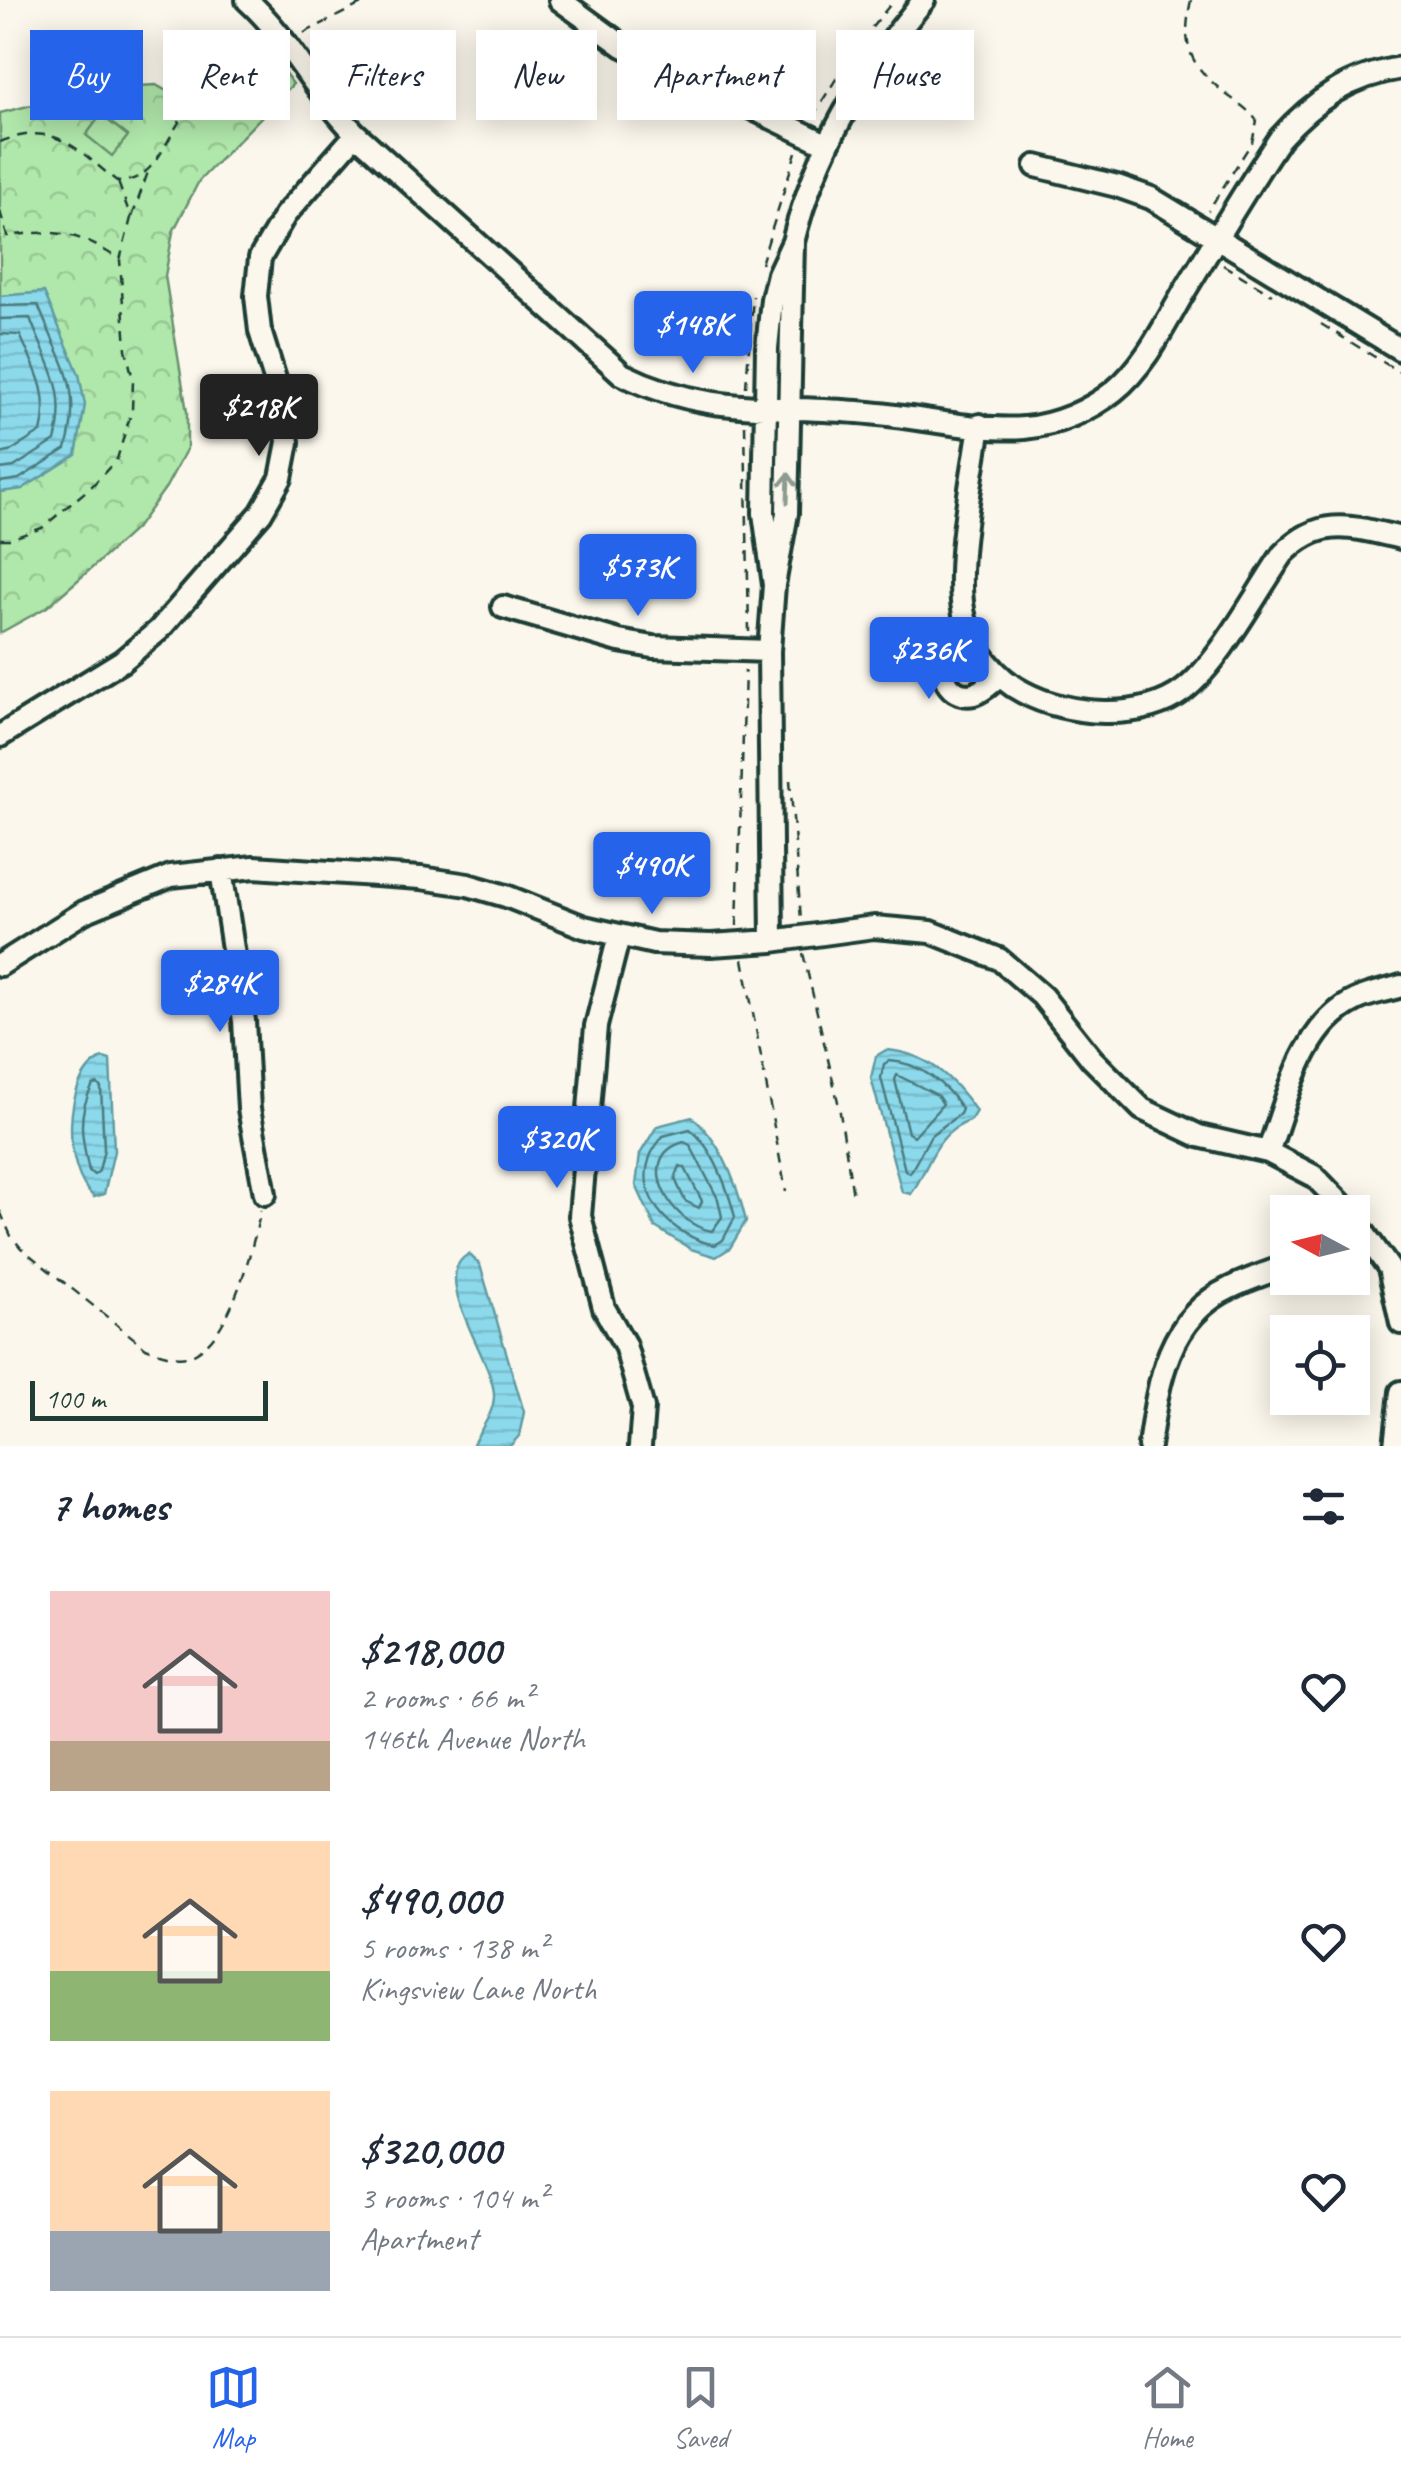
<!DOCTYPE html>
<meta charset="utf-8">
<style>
:root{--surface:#fff;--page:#f2f2f3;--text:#1f2937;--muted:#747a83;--line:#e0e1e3;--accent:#2563eb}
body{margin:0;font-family:Caveat,sans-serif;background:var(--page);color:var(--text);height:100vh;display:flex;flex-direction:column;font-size:38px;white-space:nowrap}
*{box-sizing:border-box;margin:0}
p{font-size:32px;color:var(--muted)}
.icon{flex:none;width:55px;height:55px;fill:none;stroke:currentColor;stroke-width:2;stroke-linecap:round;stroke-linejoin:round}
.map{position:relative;height:1446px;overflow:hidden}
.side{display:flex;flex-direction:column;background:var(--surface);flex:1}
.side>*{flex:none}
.guide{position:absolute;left:30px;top:30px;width:1342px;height:90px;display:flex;gap:20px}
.needle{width:65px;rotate:277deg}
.tools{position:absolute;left:1270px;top:1195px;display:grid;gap:20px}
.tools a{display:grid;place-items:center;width:100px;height:100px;border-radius:0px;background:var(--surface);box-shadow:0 5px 25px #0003;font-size:50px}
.scale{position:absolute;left:30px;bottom:25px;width:238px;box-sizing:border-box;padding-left:10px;border:5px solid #1f3d34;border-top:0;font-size:28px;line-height:35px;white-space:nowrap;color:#1f3d34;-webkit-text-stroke:8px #fbf7ec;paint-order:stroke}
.price{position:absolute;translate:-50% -85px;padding:0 22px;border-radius:10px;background:var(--accent);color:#fff;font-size:32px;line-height:65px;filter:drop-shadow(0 2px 5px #0008)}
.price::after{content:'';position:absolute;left:50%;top:60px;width:30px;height:22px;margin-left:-15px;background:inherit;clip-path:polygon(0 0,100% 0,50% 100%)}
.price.active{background:#222;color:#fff}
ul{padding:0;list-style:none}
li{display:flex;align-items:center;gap:30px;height:250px;padding:0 50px}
li span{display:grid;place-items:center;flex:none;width:280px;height:200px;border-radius:0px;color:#555}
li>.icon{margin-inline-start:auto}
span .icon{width:120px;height:120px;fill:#fffc;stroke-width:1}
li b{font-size:42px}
h2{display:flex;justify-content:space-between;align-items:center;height:120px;padding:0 50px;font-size:42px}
.tag{padding:0 35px;border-radius:0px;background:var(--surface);box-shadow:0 5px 25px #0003;font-size:35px;line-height:90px}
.tag.active{background:var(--accent);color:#fff}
.tabs{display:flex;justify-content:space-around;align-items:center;height:140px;border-top:2px solid var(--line);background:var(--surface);font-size:28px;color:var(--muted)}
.tabs a{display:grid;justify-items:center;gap:5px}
.tabs .active{color:var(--accent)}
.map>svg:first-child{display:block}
.park{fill:url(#park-crowns);stroke:#68926f;stroke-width:2.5}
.pitch{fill:#b0e7aa;stroke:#68926f;stroke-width:2.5}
.water{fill:url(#water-rules);stroke:#609ba2;stroke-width:2.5}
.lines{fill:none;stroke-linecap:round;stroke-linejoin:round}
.shore{stroke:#4b7b7e;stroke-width:2.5}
.minor-casing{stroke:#1f3d34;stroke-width:28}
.path{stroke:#1f3d34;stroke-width:2.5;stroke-dasharray:10 8;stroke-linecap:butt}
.minor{stroke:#fbf7ec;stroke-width:20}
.oneway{stroke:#8d9a90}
</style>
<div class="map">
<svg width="1401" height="1446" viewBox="0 0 1401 1446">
<defs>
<pattern id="park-crowns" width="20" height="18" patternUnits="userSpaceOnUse" patternTransform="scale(2.5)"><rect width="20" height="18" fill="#b0e7aa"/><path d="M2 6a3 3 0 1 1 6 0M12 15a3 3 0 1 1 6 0" fill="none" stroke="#97c793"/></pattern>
<pattern id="water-rules" width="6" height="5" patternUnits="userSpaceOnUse" patternTransform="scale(2.5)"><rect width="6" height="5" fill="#8cd9ec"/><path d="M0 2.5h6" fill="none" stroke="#78bbcb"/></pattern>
</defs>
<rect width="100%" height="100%" fill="#fbf7ec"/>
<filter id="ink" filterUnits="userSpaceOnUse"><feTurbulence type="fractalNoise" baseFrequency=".01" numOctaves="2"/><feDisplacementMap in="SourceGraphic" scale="20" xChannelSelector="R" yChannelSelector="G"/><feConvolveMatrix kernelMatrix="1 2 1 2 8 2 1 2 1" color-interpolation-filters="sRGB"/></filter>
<g filter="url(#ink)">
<!-- park -->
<path class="park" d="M271,55l22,29 -94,97 -26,51 -8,44 22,136v36l-21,39 -28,39 -45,41 -46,40 -47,26v-520l100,-25 56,-3 44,25z"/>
<!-- pitch -->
<path class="pitch" d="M101,115l27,21 -16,20 -26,-21z"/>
<!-- water -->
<path class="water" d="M44,292l35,82 6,31 -9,50 -54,34 -22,3v-196z
M886,1050c42,3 67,28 90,61l-6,10c-36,12 -39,44 -59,73l-9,-2 -31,-114 5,-22z
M103,1058l7,2 4,91 -10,43 -10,3c-31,-26 -33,-121 9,-139z
M692,1117c29,24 45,67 54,104l-16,27 -14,9 -25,-8 -36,-22 -19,-42 4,-31 17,-28z
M469,1254l11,11 44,147 -5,24 -9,10h-38c7,-15 21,-30 22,-49 2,-35 -68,-121 -25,-143z"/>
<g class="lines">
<!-- shore -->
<path class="shore" d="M0,306l38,-1c22,57 46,80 28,144l-47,30 -19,3
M0,319l30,-1c18,48 39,71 25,123l-41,26 -14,2
M0,334l20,1c15,34 31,59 21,97l-32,20 -9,2
M889,1061c30,1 57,23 73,48l-2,5 -29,21 -21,38 -5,-3 -24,-92 3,-14z
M897,1075l40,20 6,9 -29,32 -6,-3 -13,-53z
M98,1084l3,4 3,61 -5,22 -5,4 -5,-4c-7,-32 -13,-56 4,-86z
M690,1129c23,18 38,60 45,88l-12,23 -8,5c-39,-8 -81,-44 -65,-88 2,-7 9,-15 13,-21z
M684,1142l6,3 28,54 4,18 -10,14c-43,-7 -79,-75 -28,-89z
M680,1166l5,2 17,33 -3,7 -14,-7 -10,-22z"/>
<defs>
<path id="minor" d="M247,0c43,39 68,93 109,134l266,240c82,41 148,31 236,38 51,3 119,20 166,16 32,-3 65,-17 90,-37 31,-25 50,-65 70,-99 31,-51 62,-104 96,-154 34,-38 70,-62 121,-70
M560,0l63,46 203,98
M1036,166l81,20 34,12 250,152
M793,242c23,-93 70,-170 131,-242
M980,425c-7,51 -29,151 -14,197 9,29 30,56 57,70 44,24 119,30 161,-2 36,-28 72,-97 99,-136 38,-39 70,-27 118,-16
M503,607l116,34 34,6 116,4
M973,640c-8,6 -19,11 -24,20 -12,19 5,39 25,34 10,-3 18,-12 26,-18
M0,736l122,-75 37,-31 102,-117 20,-35 7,-36 -5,-37 -23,-74 -4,-35 4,-38 25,-43 71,-81
M221,870l23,151 5,88 16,85
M619,936l-23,90 -16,190 24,92 21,37 18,63 -3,38
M772,941l-3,-290 5,-66 13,-72 6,-271 -15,32 -6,25 -5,49 -3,165 10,72
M0,965l84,-53 87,-36 83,-9 167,11 47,7 38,11 78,31 70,16 57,2 61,-4 102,-14 57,5 68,27 43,37 50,63 50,50 57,27 69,16 46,24 35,36
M1268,1152c20,-53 33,-126 88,-152 13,-7 31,-9 45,-14
M1352,1216l37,52 12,55
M1149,1446c9,-61 17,-128 81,-158 18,-9 38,-15 58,-23
M1395,1446l6,-54"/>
</defs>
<!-- minor casing -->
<use href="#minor" class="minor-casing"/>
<!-- path -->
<path class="path" d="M1191,0c-10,48 -2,64 36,95 11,8 22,15 30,26l-5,21 -44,69
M304,33l65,-33
M812,117l45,-71 37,-46
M0,142c57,-23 79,10 118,40 43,-2 47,-50 74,-76 23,-24 49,-40 78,-56
M0,211l7,25c50,-7 71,-4 113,24l11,-42 -13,-36
M132,217l16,-45
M761,264l35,-112
M1223,265l49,29
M1321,324l80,49
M746,387l7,-91
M745,425l4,207
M0,539h10l32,-11 50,-42 25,-27 15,-49 1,-30 -7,-31 -6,-89
M790,780l11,140
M737,926l8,-256
M803,953l36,153 14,90
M743,959l43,233
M0,1211l11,25 10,12 125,100c13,5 31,12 45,7 40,-15 61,-107 70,-145"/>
<!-- minor -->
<use href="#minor" class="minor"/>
</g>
<!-- one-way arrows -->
<defs><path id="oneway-shaft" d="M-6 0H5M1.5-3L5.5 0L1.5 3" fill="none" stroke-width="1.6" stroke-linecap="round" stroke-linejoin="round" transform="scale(2.5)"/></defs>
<use class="oneway" href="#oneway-shaft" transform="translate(788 488) rotate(-88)"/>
</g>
</svg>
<div class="tools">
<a><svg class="needle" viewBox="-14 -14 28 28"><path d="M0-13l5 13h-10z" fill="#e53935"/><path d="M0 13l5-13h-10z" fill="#747a83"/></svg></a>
<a><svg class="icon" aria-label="locate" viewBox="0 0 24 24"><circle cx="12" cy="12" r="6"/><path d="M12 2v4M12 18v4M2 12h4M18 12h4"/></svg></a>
</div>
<div class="scale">100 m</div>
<b class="price" style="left:693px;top:376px">$148K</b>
<b class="price active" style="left:259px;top:459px">$218K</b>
<b class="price" style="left:638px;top:619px">$573K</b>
<b class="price" style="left:929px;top:702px">$236K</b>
<b class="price" style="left:652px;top:917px">$490K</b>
<b class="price" style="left:220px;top:1035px">$284K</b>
<b class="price" style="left:557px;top:1191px">$320K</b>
<div class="guide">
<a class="tag active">Buy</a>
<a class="tag">Rent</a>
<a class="tag">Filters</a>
<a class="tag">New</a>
<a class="tag">Apartment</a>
<a class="tag">House</a>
</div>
</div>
<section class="side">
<h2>7 homes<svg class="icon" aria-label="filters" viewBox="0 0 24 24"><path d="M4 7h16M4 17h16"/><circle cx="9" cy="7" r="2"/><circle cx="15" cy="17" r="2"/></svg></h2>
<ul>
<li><span style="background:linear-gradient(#f6c9c9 75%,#b9a48a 0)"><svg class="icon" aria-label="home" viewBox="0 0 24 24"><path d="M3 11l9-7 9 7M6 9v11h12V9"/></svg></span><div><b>$218,000</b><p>2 rooms · 66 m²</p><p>146th Avenue North</p></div><svg class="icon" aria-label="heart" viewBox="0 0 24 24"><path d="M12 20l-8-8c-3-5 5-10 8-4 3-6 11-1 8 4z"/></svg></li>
<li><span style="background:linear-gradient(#ffd9b3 65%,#8fb573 0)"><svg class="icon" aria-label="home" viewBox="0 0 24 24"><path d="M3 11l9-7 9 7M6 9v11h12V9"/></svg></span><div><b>$490,000</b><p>5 rooms · 138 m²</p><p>Kingsview Lane North</p></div><svg class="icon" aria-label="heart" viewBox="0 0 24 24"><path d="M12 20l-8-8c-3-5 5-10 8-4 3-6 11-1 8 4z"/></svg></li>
<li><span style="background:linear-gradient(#ffd9b3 70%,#9aa5b1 0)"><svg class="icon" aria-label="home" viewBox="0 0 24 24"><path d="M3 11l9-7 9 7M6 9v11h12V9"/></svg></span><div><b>$320,000</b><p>3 rooms · 104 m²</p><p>Apartment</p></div><svg class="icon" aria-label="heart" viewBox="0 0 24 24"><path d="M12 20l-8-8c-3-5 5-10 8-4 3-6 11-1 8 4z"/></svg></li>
</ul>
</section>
<nav class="tabs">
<a class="active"><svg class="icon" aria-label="map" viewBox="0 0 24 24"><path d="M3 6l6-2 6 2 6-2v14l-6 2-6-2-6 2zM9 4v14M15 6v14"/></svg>Map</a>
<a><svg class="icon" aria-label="saved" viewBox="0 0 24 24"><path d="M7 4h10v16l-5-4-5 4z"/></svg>Saved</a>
<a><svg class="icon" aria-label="home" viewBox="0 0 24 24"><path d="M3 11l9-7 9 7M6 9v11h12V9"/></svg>Home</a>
</nav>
